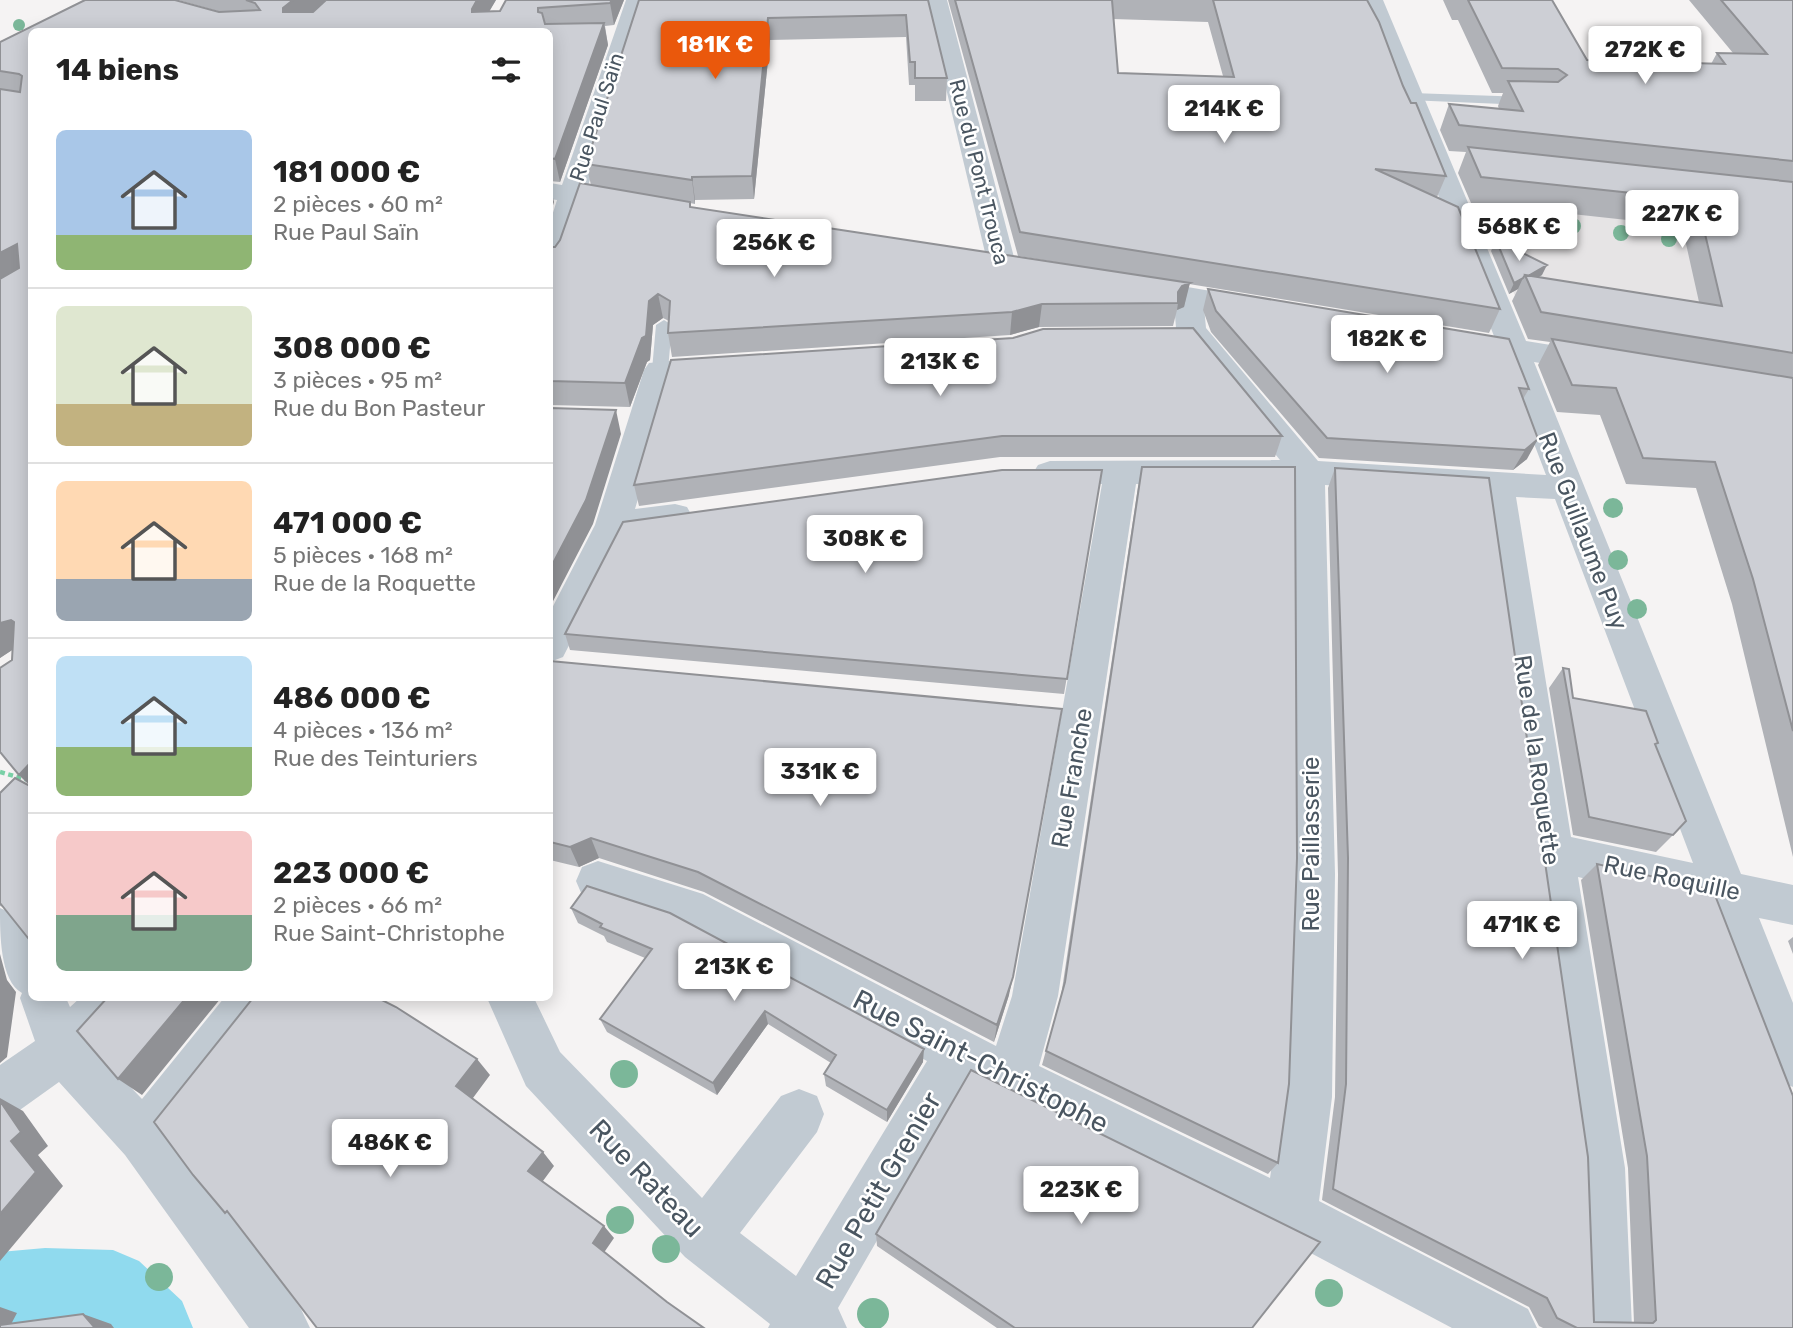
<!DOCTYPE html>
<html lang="fr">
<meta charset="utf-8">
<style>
:root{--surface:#fff;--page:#f6f6f6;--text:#222;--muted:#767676;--line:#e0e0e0;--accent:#ea580c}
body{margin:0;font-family:Rubik,sans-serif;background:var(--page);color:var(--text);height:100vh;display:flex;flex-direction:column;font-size:26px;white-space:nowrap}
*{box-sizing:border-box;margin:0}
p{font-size:23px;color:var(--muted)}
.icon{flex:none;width:38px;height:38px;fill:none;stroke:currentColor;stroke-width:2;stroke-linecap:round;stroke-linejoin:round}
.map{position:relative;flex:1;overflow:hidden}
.drawer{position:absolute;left:28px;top:28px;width:525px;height:973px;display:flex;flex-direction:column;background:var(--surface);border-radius:10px;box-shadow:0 4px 18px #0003}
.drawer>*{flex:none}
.price{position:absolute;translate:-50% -60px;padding:0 16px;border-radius:7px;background:#fff;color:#222;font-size:23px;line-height:46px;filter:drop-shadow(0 2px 4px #0008)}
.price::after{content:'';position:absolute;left:50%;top:42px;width:21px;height:16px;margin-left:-10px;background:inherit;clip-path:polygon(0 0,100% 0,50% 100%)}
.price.on{background:var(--accent);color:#fff}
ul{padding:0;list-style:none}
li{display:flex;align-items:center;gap:21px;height:175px;padding:0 28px}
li+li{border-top:2px solid var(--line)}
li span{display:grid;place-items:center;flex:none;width:196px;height:140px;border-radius:10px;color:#555}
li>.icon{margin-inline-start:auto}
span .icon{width:84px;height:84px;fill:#fffc;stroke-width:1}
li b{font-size:30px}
h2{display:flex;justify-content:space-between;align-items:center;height:84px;padding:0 28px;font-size:30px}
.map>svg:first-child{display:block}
.education{fill:#e6e4e5}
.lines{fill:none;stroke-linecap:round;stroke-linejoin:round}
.canal{fill:#90daee;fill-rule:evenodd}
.path{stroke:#7ad0a6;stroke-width:4.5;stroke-dasharray:5 3.5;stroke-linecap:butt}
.lane{fill:#c1cad2;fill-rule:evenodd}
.street{fill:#c1cad2;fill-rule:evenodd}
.tree{fill:#7bb799}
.wall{fill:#b0b2b7;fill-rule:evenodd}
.shaded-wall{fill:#909195}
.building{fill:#cdcfd5;stroke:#909195;stroke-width:2}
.labels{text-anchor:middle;stroke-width:5;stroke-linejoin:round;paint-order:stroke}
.far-street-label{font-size:21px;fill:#4a5661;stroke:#fff}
.street-label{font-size:24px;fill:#4a5661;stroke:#fff}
.near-street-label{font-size:28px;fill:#4a5661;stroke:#fff}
</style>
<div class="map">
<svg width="1793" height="1328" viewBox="0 0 1793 1328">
<rect width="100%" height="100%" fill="#f5f3f3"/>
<!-- education -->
<path class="education" d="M1473,173l275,33 45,141 -266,-24 -64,-146z"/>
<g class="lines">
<!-- canal -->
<path class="canal" d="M45,1248l68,2 26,11 43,40 11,27h-91l-5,-5 -52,-1 -45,4v-74z"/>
<!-- path -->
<path class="path" d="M0,772l32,9"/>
<!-- lane -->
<path class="lane" d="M1412,93l115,4 7,4 -7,4 -120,-5 -2,-3z
M664,320l8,5 -4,45 -8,5 -8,-5 4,-45z"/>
<!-- street -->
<path class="street" d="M626,0h22l-61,189 50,9 3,6 -3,6 -10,2 -44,-7 -19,57 -4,6 -10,2v-48l7,-22 -7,-1v-16l12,2z
M925,0h22l69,265 -4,6 -10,3 -10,-3 -4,-6z
M1361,0h22l143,341 68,11 11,3 4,7 -4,7 -11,3 -60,-10 207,512 52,11v40l-34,-7 34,85v84l-17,-7 -66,-173 -132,-30 47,291 7,160h-56l-3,-160 -92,-673 -156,-10 10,389 -3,223 -13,104 209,108 9,19h-85l-179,-95 -305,-150 -130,225 9,20h-79l2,-4 -85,-67 -159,-171 -39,-88h47l26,54 142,146 79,-102 18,-7 18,7 7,18 -7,18 -77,101 56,43 131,-215 -251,-136 -94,-30 -6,-14 6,-14 16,-6 105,33 293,152 16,-50 90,-512 -52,1 -12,-4 -5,-8 5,-8 12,-4 230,-1 -94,-115 -10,-17 -2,-26 -49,-9 -5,-6 5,-6 10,-3 134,23 5,6 -5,6 -10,3 -55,-9 2,21 112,133 228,14 -45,-118 -49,-9 -4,-7 4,-7 11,-2 31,4zM1136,484h155v390l-9,223 -12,81 -231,-112 19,-70zM1516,497l39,2 138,364 -122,-26z
M721,356l11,3 5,7 -5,7 -59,6 -38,130 40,-5 12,3 5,9 -5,9 -62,11 -62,121 -13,5v-50l45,-87 49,-155 5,-7z
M0,908c42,16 32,52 32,90h34l4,9 10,-9h54l-6,16 -33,36 47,49 82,-101h52l-6,16 -96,123 127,172 9,19h-61l-124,-173 -66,-73 -42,30 -17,8v-55l35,-24 -15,-43 2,-5c-22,-12 -22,-59 -22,-85z"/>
</g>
<!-- trees -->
<g class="tree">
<circle cx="19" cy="25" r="6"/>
<circle cx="1642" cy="37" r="6"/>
<circle cx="1573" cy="226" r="8"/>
<circle cx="1621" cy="233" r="8"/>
<circle cx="1669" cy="239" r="8"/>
<circle cx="1613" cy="508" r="10"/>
<circle cx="1618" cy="560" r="10"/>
<circle cx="1637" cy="609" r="10"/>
<circle cx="624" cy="1074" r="14"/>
<circle cx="620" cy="1220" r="14"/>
<circle cx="666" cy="1249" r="14"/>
<circle cx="159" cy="1277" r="14"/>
<circle cx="1329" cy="1293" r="14"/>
<circle cx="873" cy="1314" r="16"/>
</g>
<!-- wall -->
<path class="wall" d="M85,0h90l44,12h2l-43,-12h318l-7,11h11l6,-11h118l-10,25 -9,1 3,19 -48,137 -10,-1v-149h-518v911l-28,-36 -4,-1v-113l15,-15 15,8 -11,-11 -19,-23v-84l12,-8 1,-11 -13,9v-616z
M639,0h289l19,78 -1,23h-31v-16h-6l-3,-48 -136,3 -16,159 -59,1v4l-5,-1 1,5 432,65 -105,-17 -70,-256h419l36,86 43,90 -9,21 63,112 -11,24 -300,-49 -5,23 -7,3 -4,16 -134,1 -29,8 -338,22 -4,-24 1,-12 -6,-3 -10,7 -3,35 -3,2 -17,45 -80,-2v-158h5l5,-7 31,-55 -5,-21zM1113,19l95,3 15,54 -105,-3z
M1443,0h109l35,60 124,4 6,-11h16l-44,-53h104v857l-61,-253 -36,-116 -70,-4 -26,-69 -43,-3 -19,-47 12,-23 -22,-3 -16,-38 6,-12 -9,5 -18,-43 5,-11 46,35 -4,2 161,25 -17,-76 -211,-23 -13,-30 8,-21 -17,-1 -9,-21 9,-26 50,5 -1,-3 5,-13h-11l-34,-73h-6z
M1208,289l321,100 -6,10 4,60 -14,11 -194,-12 -108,-126 -8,-22z
M671,360l611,76 -7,21h-275l-361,49 -5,-21z
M1142,467l136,696 -10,11 -226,-109 19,-69 77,-509z
M1335,468l259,854 40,1 -6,-155 -47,-288 16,-16 196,464h-250l-4,-2 -10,-19 -207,-107 13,-103 3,-223 -10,-386z
M1102,470l-38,224 -494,-44 -5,-16z
M550,661l459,334 -15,47 -290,-150 -105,-34 -20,9 -29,-7z
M1563,668l10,30 85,45 -3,2 18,90 -17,17 -83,-17 -24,-147z
M571,908l352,154 -36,60 -61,-36 -2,-12 7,-11 -63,-39 -51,71 -110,-63 -7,-13 45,-61 -38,-16 -3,-6 -26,-13z
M1793,937v17l-5,-13z
M876,1234l376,94h-255l-120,-82z"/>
<!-- shaded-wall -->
<path class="shaded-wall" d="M293,0h35l-37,30 -8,-18v-4z
M477,0h19l-18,31 -6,-22z
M612,0h12l-10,25 -4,-22z
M768,18l2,22 -16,159 -2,-23z
M604,23l4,22 -48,137 -5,-23z
M692,177l3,23v4l-3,-24z
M550,186l4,16 -4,13z
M17,244l15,22 -32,19v-32z
M1547,265l-5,10 -14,8 -3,-6z
M1523,278l-5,11 -9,5 5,-11z
M1190,283l-6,24 -7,3 1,-7v-11l4,-6z
M658,294l5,24 -10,7 -3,35 -3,2 -17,45 -5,-24 24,-82z
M1042,304l-3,23 -29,8 2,-23z
M616,410l5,24 -28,90 -43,83v-38z
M1538,439l-11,20 -14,11 12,-20z
M11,620l20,22 -14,5 -17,11v-35z
M32,761v26l-13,-12z
M591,838l8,20 -20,9 -9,-20z
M0,954l7,26 9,12 -9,65 -7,6z
M1013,977l-4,18 -15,47 3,-17z
M186,998h35l-79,97 -24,-16z
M765,1011l3,13 -51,71 -4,-12z
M924,1049l-1,13 -36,60v-12z
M477,1059l13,16 -20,27 -14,-16z
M0,1098l23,13 25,35 -10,9 25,31 -63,75v-47l11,-73 -11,-40z
M543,1152l11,14 -14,19 -12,-14z
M604,1226l10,12 -11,16 -10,-11z
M0,1307l17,6 -8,15h-9z
M83,1314l28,10 3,4h-19z"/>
<!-- building -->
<path class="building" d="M85,0h90l44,12 41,-2 -5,-7 -9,-3h47l-10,8v4h30l13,-12h151l-5,9v3l28,-1 6,-11h106l-2,3 -72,5v4l4,1 3,11 59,-1 -49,136 -5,-1v-126h-518v729l-13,14 -19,-23v-84l12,-8 2,-38 -3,-2 -11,3v-344l19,-11 -2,-24 -17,9v-164l20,3 2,-16 -3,-2 -19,-3v-29z
M639,0h289l19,78h-32v-16h-5l-4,-47 -138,3 -16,158 -60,1v3l-106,-16z
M955,0h157l6,73 116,4 -21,-77h154l12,22 24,64 8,17h5l30,73 -71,-7 83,38 42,102 -480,-77z
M1468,0h84l35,60 138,4 -8,-11 50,1 -46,-54h72v161l-334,-36 -10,-21 74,7 -15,-30 50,1 9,-7 -9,-6 -56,-1z
M1468,147l325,35v171l-252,-41 -16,-37 197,31 -25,-106 -216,-23z
M580,183l110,19v5l500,76 -8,3 -4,6v11l-136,1 -30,8 -344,21 2,-32 -12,-7 -9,7 -3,35 -4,2 -17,45 -75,-2v-134h5l5,-7z
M1496,240l51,25 -19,11 -3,-1 -2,3 -9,5z
M1208,289l301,50 20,50 -10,-1 19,51 -13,11 -198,-12 -111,-127z
M1193,328l89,108h-280l-368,49 37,-125 342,-22 30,-9z
M1552,339l241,39v353l-40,-152 -38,-117 -72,-4 -27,-70 -44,-3z
M550,408l66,2 -30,90 -36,69z
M1142,467h153l2,391 -8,226 -11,79 -232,-112 19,-69z
M1335,468l154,10 99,679 6,165 59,1 3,-3 -9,-164 -50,-292 116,26 80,206v232h-216l-20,-10 -10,-20 -214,-109 13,-105 2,-226z
M1002,470h100l-35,209 -502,-45 58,-112z
M550,661l512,48 -49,268 -16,48 -299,-153 -107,-34 -21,9 -20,-5z
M1563,668l6,1 4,29 73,13 12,32 -3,1 31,77 -13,14 -84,-18z
M15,778l17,9v156l-32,-40v-110z
M587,886l83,27 254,136 -37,61 -63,-36 12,-19 -71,-44 -52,72 -113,-64 52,-70 -52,-22 2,-3 -31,-16z
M107,998h79l-68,81 -41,-48z
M253,998h125l18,9 81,52 -21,27 87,66 -15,19 76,55 -11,17 74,59 37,26h-387l-90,-117 -2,2 -32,-38 -39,-53z
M971,1070l349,172 -68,86h-237l-139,-94z
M0,1101l21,31 -10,9 25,31 -36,42z
M83,1314l12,14h-95v-3z"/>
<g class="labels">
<!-- far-street labels -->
<g class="far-street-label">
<text transform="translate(597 117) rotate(-72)" y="7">Rue Paul Saïn</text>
<text transform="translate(979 172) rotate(76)" y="7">Rue du Pont Trouca</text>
</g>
<!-- street labels -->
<g class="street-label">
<text transform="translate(1583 531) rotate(69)" y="8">Rue Guillaume Puy</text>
<text transform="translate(1537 760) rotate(82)" y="8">Rue de la Roquette</text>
<text transform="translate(1072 778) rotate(-80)" y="8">Rue Franche</text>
<text transform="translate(1311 844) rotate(-90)" y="8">Rue Paillasserie</text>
<text transform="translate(1672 878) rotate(12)" y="8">Rue Roquille</text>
</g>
<!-- near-street labels -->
<g class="near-street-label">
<text transform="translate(981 1061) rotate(27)" y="10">Rue Saint-Christophe</text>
<text transform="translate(647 1178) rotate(46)" y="10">Rue Rateau</text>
<text transform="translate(878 1190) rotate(-60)" y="10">Rue Petit Grenier</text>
</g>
</g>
</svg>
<b class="price on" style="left:715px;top:81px">181K €</b>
<b class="price" style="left:1645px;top:86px">272K €</b>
<b class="price" style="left:1224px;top:145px">214K €</b>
<b class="price" style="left:1682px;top:250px">227K €</b>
<b class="price" style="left:1519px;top:263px">568K €</b>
<b class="price" style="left:774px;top:279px">256K €</b>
<b class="price" style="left:1387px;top:375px">182K €</b>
<b class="price" style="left:940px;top:398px">213K €</b>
<b class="price" style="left:865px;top:575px">308K €</b>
<b class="price" style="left:820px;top:808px">331K €</b>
<b class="price" style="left:1522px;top:961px">471K €</b>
<b class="price" style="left:734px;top:1003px">213K €</b>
<b class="price" style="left:390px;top:1179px">486K €</b>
<b class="price" style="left:1081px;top:1226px">223K €</b>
<section class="drawer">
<h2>14 biens<svg class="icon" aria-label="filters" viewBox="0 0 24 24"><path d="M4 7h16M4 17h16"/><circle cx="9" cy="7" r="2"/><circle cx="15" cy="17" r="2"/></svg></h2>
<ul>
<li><span style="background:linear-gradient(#a9c7e8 75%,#8fb573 0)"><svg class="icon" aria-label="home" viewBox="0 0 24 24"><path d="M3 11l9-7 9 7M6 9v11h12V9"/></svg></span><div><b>181 000 €</b><p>2 pièces · 60 m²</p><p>Rue Paul Saïn</p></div></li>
<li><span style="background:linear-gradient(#dfe7d0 70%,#c2b280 0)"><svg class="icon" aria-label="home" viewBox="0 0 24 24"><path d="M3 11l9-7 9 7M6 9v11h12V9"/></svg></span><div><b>308 000 €</b><p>3 pièces · 95 m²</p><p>Rue du Bon Pasteur</p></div></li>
<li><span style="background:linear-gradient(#ffd9b3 70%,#9aa5b1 0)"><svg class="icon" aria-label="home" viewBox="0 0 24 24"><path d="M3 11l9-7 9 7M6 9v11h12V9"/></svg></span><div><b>471 000 €</b><p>5 pièces · 168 m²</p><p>Rue de la Roquette</p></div></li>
<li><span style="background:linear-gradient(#bfe0f5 65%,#8fb573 0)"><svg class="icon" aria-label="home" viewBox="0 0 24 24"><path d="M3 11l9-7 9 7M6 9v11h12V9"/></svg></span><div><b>486 000 €</b><p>4 pièces · 136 m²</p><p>Rue des Teinturiers</p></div></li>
<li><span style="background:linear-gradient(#f6c9c9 60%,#7fa58c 0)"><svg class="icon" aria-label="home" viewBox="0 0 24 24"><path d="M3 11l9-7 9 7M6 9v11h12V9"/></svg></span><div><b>223 000 €</b><p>2 pièces · 66 m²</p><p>Rue Saint-Christophe</p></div></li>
</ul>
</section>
</div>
